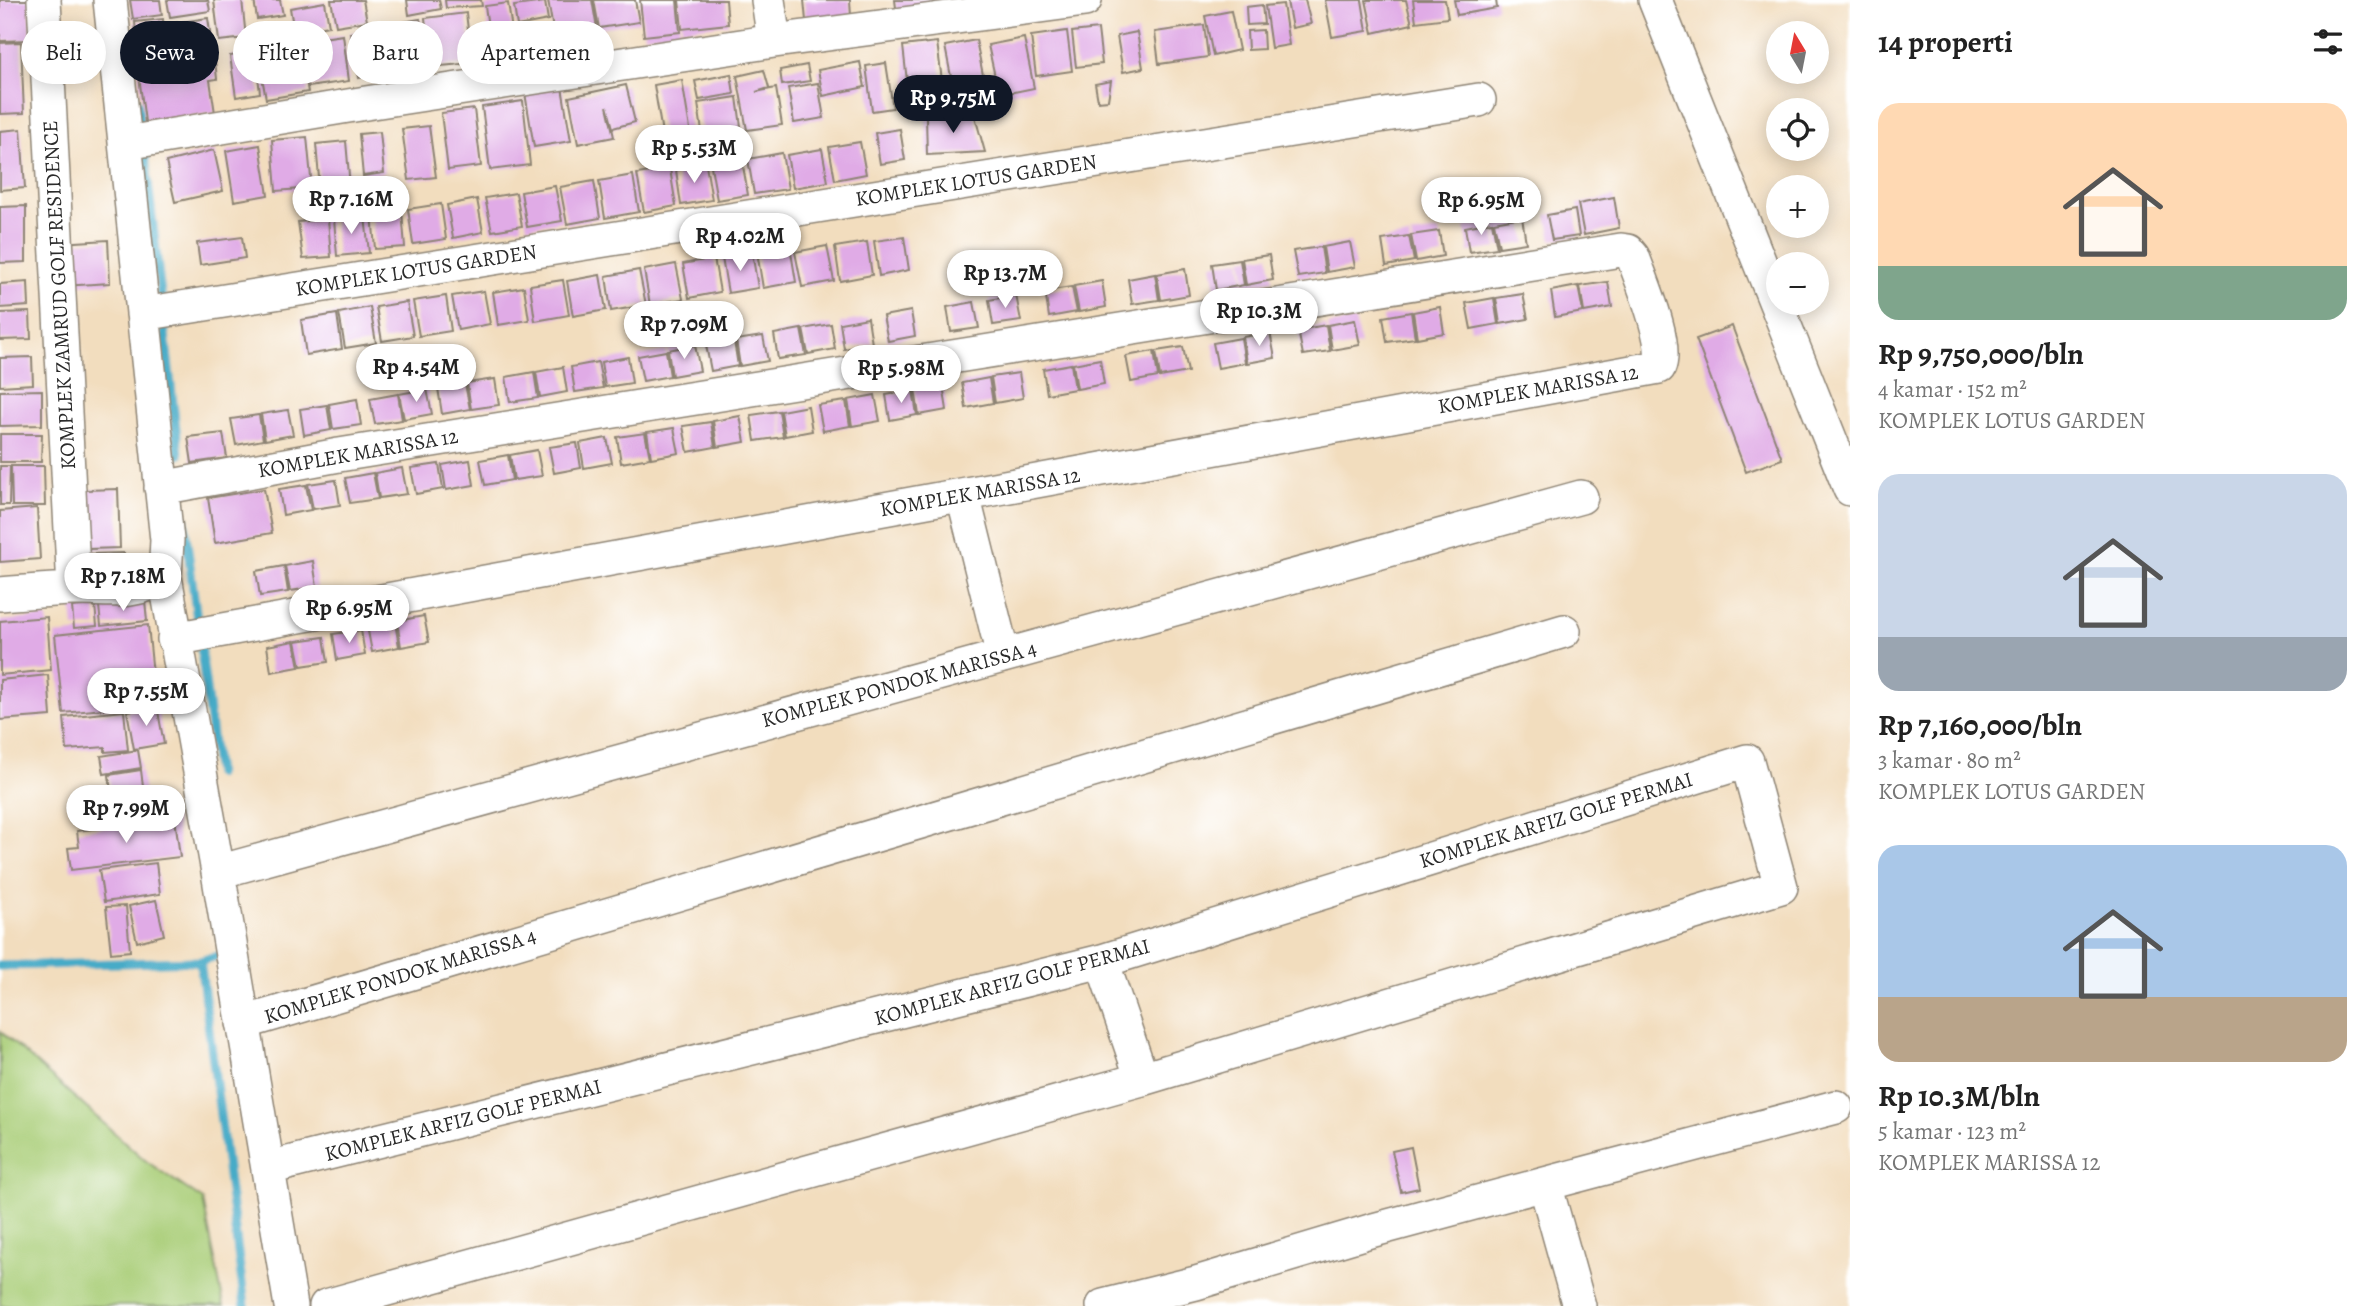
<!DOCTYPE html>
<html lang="id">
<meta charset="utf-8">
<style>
:root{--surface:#fff;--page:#f6f6f6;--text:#222;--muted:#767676;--accent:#111827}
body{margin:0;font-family:Alegreya,serif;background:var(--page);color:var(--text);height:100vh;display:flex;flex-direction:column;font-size:26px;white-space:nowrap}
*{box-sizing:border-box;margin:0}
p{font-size:23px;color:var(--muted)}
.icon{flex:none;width:38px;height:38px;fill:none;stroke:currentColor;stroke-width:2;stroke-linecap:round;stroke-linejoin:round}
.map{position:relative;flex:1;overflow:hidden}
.panel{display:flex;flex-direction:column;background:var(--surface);width:525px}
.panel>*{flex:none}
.guide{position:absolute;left:21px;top:21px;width:665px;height:63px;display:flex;gap:14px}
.needle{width:46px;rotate:350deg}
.controls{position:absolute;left:1766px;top:21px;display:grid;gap:14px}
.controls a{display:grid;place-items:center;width:63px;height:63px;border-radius:50%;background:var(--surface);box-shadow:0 4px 18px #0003;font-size:35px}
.price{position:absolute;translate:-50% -60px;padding:0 16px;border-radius:24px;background:#fff;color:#222;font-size:23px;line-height:46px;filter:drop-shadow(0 2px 4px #0008)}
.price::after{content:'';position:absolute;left:50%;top:42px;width:21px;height:16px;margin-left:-10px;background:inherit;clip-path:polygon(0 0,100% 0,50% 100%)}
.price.on{background:var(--accent);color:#fff}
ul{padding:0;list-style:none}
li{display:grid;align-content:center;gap:14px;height:371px;padding:0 28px}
li span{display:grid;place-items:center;height:217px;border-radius:21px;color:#555}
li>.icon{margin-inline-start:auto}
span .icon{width:126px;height:126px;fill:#fffc;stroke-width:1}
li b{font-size:30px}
h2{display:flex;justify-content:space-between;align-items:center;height:84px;padding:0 28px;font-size:30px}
.chip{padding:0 24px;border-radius:32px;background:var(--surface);box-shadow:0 4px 18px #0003;font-size:24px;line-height:63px}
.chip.on{background:var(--accent);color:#fff}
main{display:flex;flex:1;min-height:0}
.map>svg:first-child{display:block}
.green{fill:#a9cd77;stroke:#6a7c51;stroke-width:2}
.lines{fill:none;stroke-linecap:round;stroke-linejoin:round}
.stream{stroke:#47abc7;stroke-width:9}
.building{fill:#e0abe6}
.street-casing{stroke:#8e8474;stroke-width:36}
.street{stroke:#fff;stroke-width:33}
.labels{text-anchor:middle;stroke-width:5;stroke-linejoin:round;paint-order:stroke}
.street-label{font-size:21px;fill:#2b2b2b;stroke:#fff}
</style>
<main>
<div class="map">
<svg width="1850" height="1306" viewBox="0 0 1850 1306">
<rect width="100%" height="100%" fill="#fff"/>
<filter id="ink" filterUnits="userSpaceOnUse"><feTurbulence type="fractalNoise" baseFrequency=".0143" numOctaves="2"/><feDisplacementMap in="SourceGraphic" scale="14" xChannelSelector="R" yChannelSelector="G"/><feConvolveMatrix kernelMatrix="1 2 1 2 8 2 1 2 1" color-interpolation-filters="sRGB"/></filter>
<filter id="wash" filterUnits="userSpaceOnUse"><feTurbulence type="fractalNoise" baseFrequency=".00686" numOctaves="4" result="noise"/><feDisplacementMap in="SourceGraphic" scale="28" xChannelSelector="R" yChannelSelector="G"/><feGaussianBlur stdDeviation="1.57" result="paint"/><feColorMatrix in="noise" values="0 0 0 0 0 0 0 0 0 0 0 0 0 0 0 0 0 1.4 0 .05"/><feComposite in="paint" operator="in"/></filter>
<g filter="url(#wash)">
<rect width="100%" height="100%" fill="#f2ddbe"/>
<!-- green -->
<path class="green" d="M0,1031l146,130 57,39 21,106h-224z"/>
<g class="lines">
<!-- stream -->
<path class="stream" d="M137,102l3,24
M145,156l17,147
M163,317l16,138
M184,519l33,255
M200,961l45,345
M0,966l200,-5 27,-8"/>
</g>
<g id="blocks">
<!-- building -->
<path class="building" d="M0,0h30v40l-30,1z
M130,0h30l2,15 -29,4z
M167,0h41l2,11 -40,6z
M214,0h28l4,38 -27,3z
M254,0h26l3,15 -26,4z
M331,0h32l4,21 -31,5z
M407,0h32l2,9 -32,6z
M445,0h36l1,6 -36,2z
M548,0h44l8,46 -43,7z
M594,0h41l4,22 -40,6z
M640,0h37l3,32 -36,4z
M679,0h47l2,24 -46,5z
M804,0h46l1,17 -45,4z
M895,0h39l2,10 -39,6z
M1292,0h13l6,24 -19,4 -5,-27z
M1325,0h37l5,31 -35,6z
M1366,0h40l6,24 -39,9z
M1413,0h32l3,18 -32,4z
M1454,0h42l1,8 -40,7z
M325,2l4,24 -35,6 -4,-24z
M545,2l3,18 -31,6 -3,-20z
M508,3l6,41 -23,4 -6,-42z
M1283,4l6,41 -18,3 -6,-42z
M1262,5l2,19 -17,1 -1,-18z
M1231,11l8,39 -26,6 -8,-40z
M466,13l6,50 -41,4 -6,-49z
M208,18l4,28 -40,6 -4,-28z
M163,19l3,35 -28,3 -3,-35z
M420,19l10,43 -33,7 -10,-44z
M1204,25l4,32 -49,7 -4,-32z
M374,28l9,45 -24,5 -9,-45z
M1098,29l4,35 -26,3 -4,-35z
M1263,30l1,19 -16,1 -1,-19z
M1067,31l5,40 -36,5 -5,-40z
M549,32l2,24 -24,1 -2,-23z
M1137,32l6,36 -20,4 -6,-36z
M343,35l6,46 -41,6 -6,-46z
M1024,38l10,50 -35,7 -11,-50z
M976,40l9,45 -31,7 -9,-46z
M21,42l3,71 -24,1v-71z
M299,42l9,50 -42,7 -9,-49z
M937,42l7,54 -35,3 -6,-53z
M214,51l3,28 -7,1 5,33 -70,9 -8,-61z
M255,52l5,41 -24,4 -6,-41z
M860,62l5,25 -42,9 -5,-26z
M886,63l7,45 -21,3 -6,-45z
M807,65l3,16 -28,4 -2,-15z
M764,70l5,18 -13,4 20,-4 6,37 -35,5 -10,-54z
M731,74l3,20 -35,6 -4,-19z
M682,80l9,55 -28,4 -9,-54z
M1111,81l-3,19 -10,1 -3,-17z
M818,83l6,35 -30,5 -6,-35z
M626,85l9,37 -22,6 -6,-22 7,31 -36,7 -9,-47z
M562,87l9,54 -37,6 -9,-54z
M737,97l5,37 -39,5 -5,-36z
M523,101l7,64 -40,5 -8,-63z
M474,109l7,57 -33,4 -7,-57z
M974,113l11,39 -58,3 -1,-39z
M429,126l7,51 -27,3 -7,-51z
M21,129l4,59 -25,2v-59z
M900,129l5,31 -25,4 -5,-31z
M380,132l4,41 -21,3 -4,-42z
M307,137l5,51 -36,3 -4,-51z
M346,141l4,46 -30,2 -4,-45z
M860,142l6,32 -31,6 -6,-33z
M260,145l8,50 -34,6 -8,-50z
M822,149l6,33 -35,6 -6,-33z
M214,150l9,41 -48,11 -9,-40z
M782,153l6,36 -34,5 -6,-35z
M742,160l6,35 -31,5 -6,-34z
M706,165l6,35 -31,5 -5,-35z
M670,169l6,37 -32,6 -7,-38z
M633,175l6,37 -34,6 -6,-37z
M594,181l6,37 -33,6 -7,-37z
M555,186l7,35 -35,6 -6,-35z
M516,193l6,33 -30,5 -7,-33z
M1614,197l5,31 -35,7 -6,-31z
M477,199l6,33 -30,6 -6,-33z
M441,204l5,35 -33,5 -5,-35z
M26,206v56l-26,1v-56z
M1575,210l4,26 -27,4 -5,-25z
M402,211l3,36 -30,2 -3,-36z
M365,216l4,37 -32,3 -3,-37z
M1522,217l4,26 -27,4 -5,-25z
M328,219l3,38 -28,2 -5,-37z
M1492,222l5,26 -28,4 -4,-25z
M1439,231l4,25 -27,5 -5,-26z
M1409,236l5,25 -28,5 -4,-26z
M242,237l3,21 -45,7 -3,-22z
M904,237l5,33 -30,6 -5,-35z
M108,240l2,43 -47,3 -3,-43z
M867,242l5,33 -32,6 -5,-34z
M1350,242l5,25 -28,5 -4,-25z
M790,246l6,36 -33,6 -6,-36z
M827,246l7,35 -32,6 -7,-35z
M1321,247l4,26 -27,4 -5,-26z
M752,252l6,36 -30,5 -6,-35z
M1269,255l4,25 -27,5 -4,-26z
M714,258l6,34 -31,6 -6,-34z
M1240,260l4,25 -28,5 -4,-26z
M676,264l7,35 -33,6 -6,-35z
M1185,269l4,26 -28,5 -4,-26z
M639,270l7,35 -35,6 -5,-35z
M1155,274l4,26 -27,4 -4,-25z
M600,275l6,35 -33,6 -6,-35z
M563,280l6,35 -34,6 -5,-36z
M1102,281l4,26 -27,5 -5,-26z
M28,282l1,24 -29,2v-24z
M1608,282l4,25 -28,5 -4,-26z
M1578,286l5,26 -28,5 -4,-26z
M524,287l5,33 -31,5 -5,-33z
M1072,287l5,25 -28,5 -4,-26z
M484,291l6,33 -32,6 -6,-34z
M1523,294l5,25 -28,5 -4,-26z
M1016,295l5,26 -28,4 -4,-25z
M446,296l5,35 -32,5 -6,-35z
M1494,298l4,26 -27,5 -5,-26z
M407,302l6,34 -31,5 -6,-34z
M974,302l5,26 -28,4 -4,-25z
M370,307l6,36 -31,5 -6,-35z
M1440,307l4,26 -27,5 -4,-26z
M911,311l4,25 -27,5 -5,-25z
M30,312l1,27 -31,1v-27z
M1411,312l4,26 -28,4 -4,-25z
M337,314l5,35 -36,6 -5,-35z
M868,318l4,26 -28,5 -4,-26z
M1355,320l5,25 -28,5 -4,-25z
M831,324l4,25 -27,5 -5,-25z
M1326,325l4,26 -27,4 -5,-25z
M1732,326l50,133 -36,13 -50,-133z
M801,329l5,26 -28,4 -4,-25z
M1270,332l5,26 -28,5 -4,-26z
M763,336l5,25 -28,5 -4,-26z
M1241,338l4,25 -27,5 -5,-25z
M734,341l4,25 -27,5 -5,-26z
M695,345l5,26 -28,5 -4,-26z
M1183,347l5,25 -28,5 -4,-26z
M666,351l4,25 -27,5 -5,-25z
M1154,351l4,26 -27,5 -5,-26z
M32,357l1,27 -33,2v-28z
M628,357l4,26 -27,4 -4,-25z
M1100,359l4,25 -27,5 -4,-25z
M598,362l5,26 -28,4 -4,-25z
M1071,364l4,25 -28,5 -4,-25z
M563,367l4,25 -27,5 -4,-25z
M534,372l4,26 -28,4 -4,-25z
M1019,373l4,25 -28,5 -4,-26z
M989,378l4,25 -27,5 -4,-25z
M495,379l4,26 -28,4 -4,-26z
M465,384l5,25 -28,5 -4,-26z
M943,385l4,25 -28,5 -4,-26z
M427,389l5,25 -28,5 -5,-25z
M42,390v35l-42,1v-35z
M913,390l4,25 -27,5 -4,-25z
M398,394l4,26 -27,4 -5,-25z
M875,395l5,26 -28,5 -4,-26z
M357,399l4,26 -28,4 -4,-25z
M846,401l4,25 -27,5 -5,-26z
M327,405l4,25 -27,5 -4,-26z
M808,406l4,25 -27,5 -4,-25z
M288,410l5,25 -28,5 -4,-26z
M779,411l4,26 -28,4 -4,-26z
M259,415l4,25 -27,5 -5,-26z
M740,416l5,26 -28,5 -4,-26z
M711,422l4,25 -27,5 -5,-26z
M674,428l5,25 -28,5 -4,-26z
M223,433l4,25 -35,5 -4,-26z
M645,433l5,25 -29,5 -4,-26z
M0,434h42l-1,28h-41z
M607,438l5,25 -28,5 -4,-25z
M577,443l4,25 -27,5 -5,-26z
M537,450l5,26 -28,4 -4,-25z
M508,455l4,25 -27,5 -5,-25z
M470,460l4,25 -28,5 -4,-25z
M439,464l4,25 -27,5 -5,-26z
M0,466h10l-1,39h-9z
M11,466h33l1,40h-33z
M402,468l5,26 -28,4 -4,-25z
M373,473l5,26 -28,4 -5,-25z
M336,480l4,25 -27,4 -5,-25z
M306,485l5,25 -28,5 -4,-26z
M118,489l2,59 -32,1 -3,-59z
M264,489l8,44 -57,10 -7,-45z
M37,508l3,51 -40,3v-51z
M124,553v18l-32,1 -1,-18z
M313,561l4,26 -27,4 -5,-25z
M284,566l4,26 -28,4 -4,-25z
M145,601l2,20 -46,5 -2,-20z
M95,605l2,21 -23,2 -2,-21z
M424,616l5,26 -28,5 -4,-26z
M47,617l4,53 -51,5v-54z
M395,622l4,25 -27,5 -5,-26z
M148,625l8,79 -93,9 -8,-78z
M361,630l4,25 -28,5 -4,-26z
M324,637l4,25 -27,4 -5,-25z
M294,641l5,26 -28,5 -4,-26z
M48,675l3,41 -51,4v-40z
M157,706l7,38 -30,5 -7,-38z
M124,711l4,39 -23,2v-5l-38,3 -3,-33z
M138,750l3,18 -37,6 -3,-18z
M141,770l5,41 -32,5 -5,-41z
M175,818l5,39 -109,13 -3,-22 11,-1 -2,-16z
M156,863l4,31 -56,8 -5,-32z
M156,900l8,35 -27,7 -8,-36z
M126,906l4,45 -19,2 -5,-46z
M1411,1147l8,41 -18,4 -9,-41z"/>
</g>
</g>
<g filter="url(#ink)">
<use href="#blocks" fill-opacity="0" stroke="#8e8474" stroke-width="2"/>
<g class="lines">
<defs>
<path id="street" d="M44,0l30,589
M768,0l6,41
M1655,0l195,489
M126,143l240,-40 408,-62 311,-41
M143,314l1336,-214
M161,488l178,-33 1282,-205 7,1 5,6c9,25 36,87 26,110l-1485,272
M963,495l40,161
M165,577l53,295 73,434
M0,594c24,-2 48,-4 72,-5 37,-1 58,7 93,-12l2,-37 -57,-540
M218,872l1363,-375
M243,1023l1321,-392
M268,1168l834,-207 645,-200 34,126 -639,192
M1545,1184l291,-77
M326,1306l816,-227 -40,-118
M1103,1306l93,-23 174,-52 175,-47 34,122"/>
</defs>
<!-- street casing -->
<use href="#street" class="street-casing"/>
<!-- street -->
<use href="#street" class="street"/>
</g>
</g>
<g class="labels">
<!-- street labels -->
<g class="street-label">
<text transform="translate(976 180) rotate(-9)" y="7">KOMPLEK LOTUS GARDEN</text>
<text transform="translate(416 270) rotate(-9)" y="7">KOMPLEK LOTUS GARDEN</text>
<text transform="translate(59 295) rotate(-93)" y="7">KOMPLEK ZAMRUD GOLF RESIDENCE</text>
<text transform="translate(1538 389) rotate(-10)" y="7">KOMPLEK MARISSA 12</text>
<text transform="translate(358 453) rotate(-10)" y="7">KOMPLEK MARISSA 12</text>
<text transform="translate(980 492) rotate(-10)" y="7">KOMPLEK MARISSA 12</text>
<text transform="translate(899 684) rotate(-15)" y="7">KOMPLEK PONDOK MARISSA 4</text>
<text transform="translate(1556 820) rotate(-17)" y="7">KOMPLEK ARFIZ GOLF PERMAI</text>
<text transform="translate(400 976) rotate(-17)" y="7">KOMPLEK PONDOK MARISSA 4</text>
<text transform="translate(1012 982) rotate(-15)" y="7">KOMPLEK ARFIZ GOLF PERMAI</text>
<text transform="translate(463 1120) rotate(-14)" y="7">KOMPLEK ARFIZ GOLF PERMAI</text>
</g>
</g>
</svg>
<div class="controls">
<a><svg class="needle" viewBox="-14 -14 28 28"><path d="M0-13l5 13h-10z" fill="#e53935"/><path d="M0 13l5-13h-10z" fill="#767676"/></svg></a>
<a><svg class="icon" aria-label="locate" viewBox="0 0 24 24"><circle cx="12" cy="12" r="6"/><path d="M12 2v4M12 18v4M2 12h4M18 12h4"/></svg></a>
<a>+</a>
<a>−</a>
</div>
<b class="price on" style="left:953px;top:135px">Rp 9.75M</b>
<b class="price" style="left:694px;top:185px">Rp 5.53M</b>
<b class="price" style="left:351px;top:236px">Rp 7.16M</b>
<b class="price" style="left:1481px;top:237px">Rp 6.95M</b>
<b class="price" style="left:740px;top:273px">Rp 4.02M</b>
<b class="price" style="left:1005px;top:310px">Rp 13.7M</b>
<b class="price" style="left:1259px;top:348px">Rp 10.3M</b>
<b class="price" style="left:684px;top:361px">Rp 7.09M</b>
<b class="price" style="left:416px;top:404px">Rp 4.54M</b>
<b class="price" style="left:901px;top:405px">Rp 5.98M</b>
<b class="price" style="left:123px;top:613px">Rp 7.18M</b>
<b class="price" style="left:349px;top:645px">Rp 6.95M</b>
<b class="price" style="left:146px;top:728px">Rp 7.55M</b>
<b class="price" style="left:126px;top:845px">Rp 7.99M</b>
<div class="guide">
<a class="chip">Beli</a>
<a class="chip on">Sewa</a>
<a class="chip">Filter</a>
<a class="chip">Baru</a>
<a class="chip">Apartemen</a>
</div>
</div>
<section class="panel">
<h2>14 properti<svg class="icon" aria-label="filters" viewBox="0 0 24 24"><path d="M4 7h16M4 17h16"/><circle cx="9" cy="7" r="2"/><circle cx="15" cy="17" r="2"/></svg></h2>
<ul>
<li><span style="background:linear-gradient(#ffd9b3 75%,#7fa58c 0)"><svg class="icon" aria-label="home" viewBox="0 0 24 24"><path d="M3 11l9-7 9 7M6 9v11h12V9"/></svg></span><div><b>Rp 9,750,000/bln</b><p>4 kamar · 152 m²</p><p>KOMPLEK LOTUS GARDEN</p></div></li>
<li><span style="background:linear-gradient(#c9d6e8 75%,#9aa5b1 0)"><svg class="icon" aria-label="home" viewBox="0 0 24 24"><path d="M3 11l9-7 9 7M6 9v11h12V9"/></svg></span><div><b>Rp 7,160,000/bln</b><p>3 kamar · 80 m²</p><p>KOMPLEK LOTUS GARDEN</p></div></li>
<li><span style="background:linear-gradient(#a9c7e8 70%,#b9a48a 0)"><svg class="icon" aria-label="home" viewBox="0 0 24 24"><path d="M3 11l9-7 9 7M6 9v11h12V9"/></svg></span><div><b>Rp 10.3M/bln</b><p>5 kamar · 123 m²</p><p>KOMPLEK MARISSA 12</p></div></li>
</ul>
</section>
</main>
